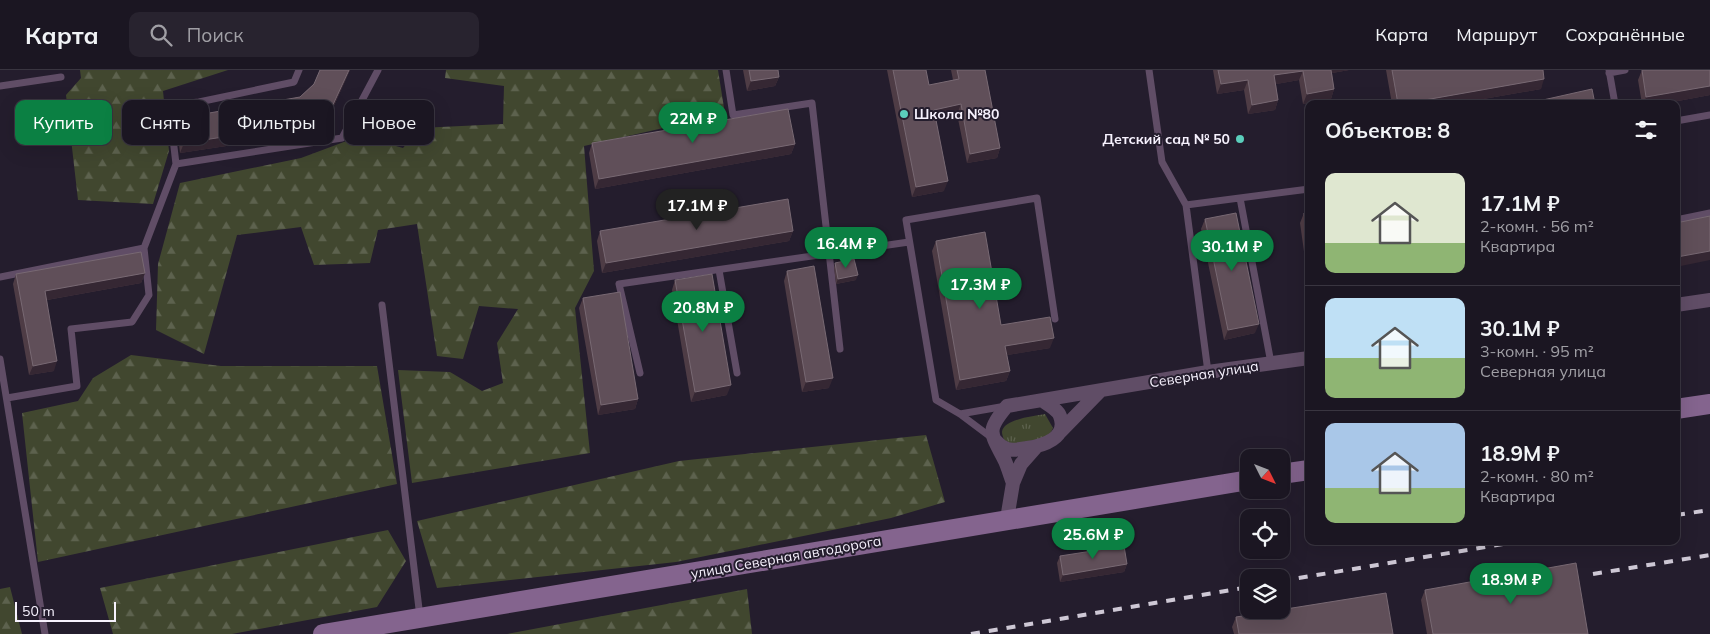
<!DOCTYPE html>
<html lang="ru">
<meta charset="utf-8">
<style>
:root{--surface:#1b1622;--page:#28232f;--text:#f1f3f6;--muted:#a09fa5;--line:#393540;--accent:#0b8043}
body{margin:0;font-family:Mulish,sans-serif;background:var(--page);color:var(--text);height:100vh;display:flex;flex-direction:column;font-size:19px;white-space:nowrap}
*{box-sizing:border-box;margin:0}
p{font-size:16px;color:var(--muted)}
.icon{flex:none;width:28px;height:28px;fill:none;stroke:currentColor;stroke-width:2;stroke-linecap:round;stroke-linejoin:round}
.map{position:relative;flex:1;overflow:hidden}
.drawer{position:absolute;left:1305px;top:30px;width:375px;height:445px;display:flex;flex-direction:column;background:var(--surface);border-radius:10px;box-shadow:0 5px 20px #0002,0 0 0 1px var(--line)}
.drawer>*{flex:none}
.hud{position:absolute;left:15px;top:30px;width:475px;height:45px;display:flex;gap:10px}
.needle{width:32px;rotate:132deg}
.buttons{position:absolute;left:1240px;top:379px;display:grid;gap:10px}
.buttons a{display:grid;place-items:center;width:50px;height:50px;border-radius:10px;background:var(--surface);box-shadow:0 5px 20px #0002,0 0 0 1px var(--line);font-size:25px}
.scale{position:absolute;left:15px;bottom:12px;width:101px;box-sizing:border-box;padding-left:5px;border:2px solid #f7f2fe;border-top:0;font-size:14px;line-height:18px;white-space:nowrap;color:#f7f2fe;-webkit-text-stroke:4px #241d2d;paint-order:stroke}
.price{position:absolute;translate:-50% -42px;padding:0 11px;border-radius:18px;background:var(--accent);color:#fff;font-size:16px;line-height:32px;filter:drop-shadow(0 1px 2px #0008)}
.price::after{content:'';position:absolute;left:50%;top:30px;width:15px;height:11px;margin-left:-8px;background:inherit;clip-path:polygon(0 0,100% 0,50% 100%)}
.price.on{background:#222;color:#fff}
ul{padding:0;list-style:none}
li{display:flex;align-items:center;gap:15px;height:125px;padding:0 20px}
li+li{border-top:1px solid var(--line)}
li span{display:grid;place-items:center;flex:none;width:140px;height:100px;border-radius:10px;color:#555}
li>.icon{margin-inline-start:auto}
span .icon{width:60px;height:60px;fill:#fffc;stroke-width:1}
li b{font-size:21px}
h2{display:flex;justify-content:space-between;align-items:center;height:60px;padding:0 20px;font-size:21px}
.chip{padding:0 18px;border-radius:10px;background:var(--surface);box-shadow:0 5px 20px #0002,0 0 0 1px var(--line);font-size:18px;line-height:45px}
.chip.on{background:var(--accent);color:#fff}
header{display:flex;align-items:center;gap:30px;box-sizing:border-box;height:70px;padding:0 25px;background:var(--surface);border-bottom:1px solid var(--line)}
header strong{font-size:24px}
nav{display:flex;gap:28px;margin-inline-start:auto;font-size:18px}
.search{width:350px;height:45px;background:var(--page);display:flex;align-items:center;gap:12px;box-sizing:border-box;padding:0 18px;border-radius:10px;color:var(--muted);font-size:19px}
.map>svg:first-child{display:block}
.grass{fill:url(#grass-tufts)}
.forest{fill:url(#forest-firs)}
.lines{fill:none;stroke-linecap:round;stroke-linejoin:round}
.service{stroke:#604d66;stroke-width:7}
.minor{stroke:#604d66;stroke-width:14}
.secondary{stroke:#84648e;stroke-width:20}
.rail{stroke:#cec8d5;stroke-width:4;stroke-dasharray:9 9;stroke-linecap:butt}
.wall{fill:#4e3c45}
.shaded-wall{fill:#352733}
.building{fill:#604f59;stroke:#786973}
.poi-dot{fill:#5bcebc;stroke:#241d2d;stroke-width:2}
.labels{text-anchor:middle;stroke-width:4;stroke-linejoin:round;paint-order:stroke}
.poi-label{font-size:14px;font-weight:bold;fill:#f7f2fe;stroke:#241d2d;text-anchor:start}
.street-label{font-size:14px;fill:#f7f2fe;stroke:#241d2d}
</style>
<header>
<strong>Карта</strong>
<div class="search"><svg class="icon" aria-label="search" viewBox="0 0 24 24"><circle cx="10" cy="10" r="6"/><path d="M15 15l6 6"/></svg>Поиск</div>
<nav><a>Карта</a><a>Маршрут</a><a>Сохранённые</a></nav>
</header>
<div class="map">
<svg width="1710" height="564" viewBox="0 0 1710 564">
<defs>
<pattern id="grass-tufts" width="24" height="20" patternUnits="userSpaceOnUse" patternTransform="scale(1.25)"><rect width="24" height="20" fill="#41472f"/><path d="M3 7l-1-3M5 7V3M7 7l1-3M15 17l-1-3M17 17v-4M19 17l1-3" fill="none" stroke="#5d624e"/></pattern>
<pattern id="forest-firs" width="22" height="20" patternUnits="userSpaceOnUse" patternTransform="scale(1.25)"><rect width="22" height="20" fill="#41472f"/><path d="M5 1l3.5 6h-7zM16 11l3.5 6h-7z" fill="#5d624e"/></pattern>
</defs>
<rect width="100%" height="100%" fill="#241d2d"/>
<!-- grass -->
<path class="grass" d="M1045,344l8,14 -5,10 -36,6 -8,-4c-1,-3 -2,-6 -2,-8 1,-13 33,-16 43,-18z"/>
<!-- forest -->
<path class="forest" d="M80,0h148l-65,21 6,60 -16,53 -75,-4 -12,-105 15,-17z
M446,0h272l7,44 -141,32 10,125 -19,37 15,145 -178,30 -14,-113 52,2 32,19 21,-8 -6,-40 21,-34 -39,-3 -16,53 -26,-3 -20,-132 -39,6 -8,33 -56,2 -13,-38 -64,8 -33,119 -48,-24 2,-66 22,-81 121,-25 59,-22 43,12 17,-20 83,-4 1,-38 -59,-8z
M131,285l90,11h156l20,118 -359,78 -16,-149 56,-12 15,-23z
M926,365l19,67 -54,16 -215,44 -239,26 -20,-67 262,-60z
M388,460l18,31 -29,46 -145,27h-119l-13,-46z
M10,517l12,47h-22v-45z
M747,519l5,45h-245z"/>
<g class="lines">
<!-- service -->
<path class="service" d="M299,0l-5,12 -95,20 -30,3 7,59 166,-26 36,-68
M726,0l7,45 79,-12 28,246
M1149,0l13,92 24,43
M1609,0l6,34
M1609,3l16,-3
M0,16l61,-9
M1676,51l34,-6
M1240,128l31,165
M1676,150l34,-7
M719,200l18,103
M0,207l144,-29 32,-84
M382,235l38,312
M0,289l45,275
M1208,302l-22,-167 123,-16
M640,303l-21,-89 290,-42
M7,328l70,-12 -6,-57 61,-7 17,-27 -5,-47
M960,344l46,-8
M992,368l-32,-24 -24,-14 -30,-180 131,-22 18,121"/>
<!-- minor -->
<path class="minor" d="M1676,235l34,-5
M1059,363l40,-41
M995,370c3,4 7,7 12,9 6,2 14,0 20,-1 15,-2 42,-10 33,-32 -2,-6 -11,-11 -17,-15
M1013,413c-3,-8 -5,-15 -8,-22 -14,-28 -20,-29 2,-55l201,-34 101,-14
M1007,449l6,-36 8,-19 15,-17"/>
<!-- secondary -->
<path class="secondary" d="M1676,339l34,-5
M1281,404l28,-4
M323,564l926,-154"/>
<!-- rail -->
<path class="rail" d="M1676,445l34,-5
M1593,504l117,-19
M1281,511l240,-40
M971,564l278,-47"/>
</g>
<!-- wall -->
<path class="wall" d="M320,0h30l-22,49 -23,15 -125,19 -3,-25 4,-10 119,-21 14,-13z
M743,0h35l1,7 -4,9 -28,5z
M887,0h39l3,15 24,-5 -2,-10h34l15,78 -3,10 -30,5 -10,-49 -21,4 8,73 -32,6z
M1213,0h136l-17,3 2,16 -3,10 -28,5 -4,-24 -23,4 2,16 -3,10 -27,4 -4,-24 -27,4z
M1386,0h157l-2,19 -86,15h-63z
M1642,0h68v25l-48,9h-20l-4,-24z
M592,73l203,1 -4,10 -196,35 -6,-36z
M1304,143h5v74l-9,-64z
M1205,149l50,114 -31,7 -23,-111z
M600,161h193l-4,10 -187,32 -5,-32z
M936,171l65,84 49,23 -43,7 3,16 -4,10 -50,9 -24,-139z
M835,193l21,17 -20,4 -2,-16z
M787,201l42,117 -27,4 -18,-111z
M145,203l-4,10 -94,17 7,71 -25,4 -16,-91 3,-10z
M675,210l52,115 -36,7 -19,-112z
M583,228l55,101 -3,10 -37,6 -19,-107z
M1060,486l67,8 -3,8 -64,10 -3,-19z
M1425,520l163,44h-161l-6,-34z
M1236,547l157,17h-159l-2,-7z"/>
<!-- shaded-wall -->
<path class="shaded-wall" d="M349,0h1l-22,49 -23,15 -125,19 4,-10 124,-19z
M1328,0h21l-22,4z
M1303,1l-4,9 -28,5 3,-10z
M779,7l-4,9 -28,5 4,-10z
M1544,9l-3,10 -86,15h-53z
M1248,10l-4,10 -27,4 4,-10z
M1710,16v9l-48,9h-18l2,-7z
M1334,19l-3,10 -28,5 4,-10z
M1278,30l-3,10 -27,4 4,-9z
M961,34l-4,10 -27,6 4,-10z
M795,74l-4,10 -196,35 4,-10z
M1000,78l-3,10 -30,5 3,-9z
M948,111l-4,10 -32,6 4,-10z
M793,161l-4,10 -187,32 4,-10z
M1710,181v9l-34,7 1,-10z
M145,203l-4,10 -100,18 4,-10z
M858,205l-2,5 -20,4 2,-5z
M1259,254l-4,9 -31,7 4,-10z
M1054,268l-4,10 -48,8 3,-10z
M57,291l-3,10 -25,4 4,-9z
M1010,301l-4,10 -50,9 4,-10z
M833,308l-4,10 -27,4 4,-10z
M731,315l-4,10 -36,7 4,-10z
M638,329l-3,10 -37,6 3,-10z
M1127,494l-3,8 -64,10 3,-7z"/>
<!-- building -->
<path class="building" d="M320,0h29l-18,39 -23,15 -124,19 -3,-25 119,-21 14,-13z
M749,0h29l1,7 -28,4z
M893,0h33l3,15 30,-6 -2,-9h28l15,78 -30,6 -9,-50 -27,6 14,71 -32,6z
M1218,0h113l3,19 -27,5 -4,-23 -29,4 4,25 -26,5 -4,-25 -27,4z
M1392,0h151l1,9 -142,25h-4z
M1642,0h68v16l-64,11z
M1592,19l3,15h-51l-1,-4z
M788,39l7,35 -196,35 -7,-36z
M788,129l5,32 -187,32 -6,-32z
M1236,143l23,111 -31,6 -23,-111z
M1304,143h5v37z
M1710,146v35l-33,6 -1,-34z
M985,162l16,93 49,-8 4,21 -49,8 5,25 -50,9 -24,-139z
M141,182l4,21 -100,18 12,70 -24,5 -17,-92z
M854,189l4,16 -20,4 -3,-16z
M814,196l19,112 -27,4 -19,-111z
M712,204l19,111 -36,7 -20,-112z
M620,222l18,107 -37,6 -18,-107z
M1124,476l3,18 -64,11 -3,-19z
M1576,493l12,71h-155l-8,-44z
M1386,523l7,41h-154l-3,-17z"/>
<!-- markers -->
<g class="poi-dot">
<circle cx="904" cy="44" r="5"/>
<circle cx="1240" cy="69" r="5"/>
</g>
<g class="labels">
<!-- poi labels -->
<g class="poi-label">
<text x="914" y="49">Школа №80</text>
<text x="1230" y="74" text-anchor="end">Детский сад № 50</text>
</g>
<!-- street labels -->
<g class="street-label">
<text transform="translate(1204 304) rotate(-9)" y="5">Северная улица</text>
<text transform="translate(786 487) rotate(-10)" y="5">улица Северная автодорога</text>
</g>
</g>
</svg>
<div class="buttons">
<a><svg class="needle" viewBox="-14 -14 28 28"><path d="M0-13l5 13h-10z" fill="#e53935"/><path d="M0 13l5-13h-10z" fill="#a09fa5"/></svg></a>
<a><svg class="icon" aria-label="locate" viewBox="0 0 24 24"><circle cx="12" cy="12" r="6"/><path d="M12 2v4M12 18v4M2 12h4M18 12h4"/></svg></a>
<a><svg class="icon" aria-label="layers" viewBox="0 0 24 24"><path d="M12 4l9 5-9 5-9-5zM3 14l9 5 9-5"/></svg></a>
</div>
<div class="scale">50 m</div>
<b class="price" style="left:693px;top:74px">22M ₽</b>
<b class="price on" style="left:697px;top:161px">17.1M ₽</b>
<b class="price" style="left:846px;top:199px">16.4M ₽</b>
<b class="price" style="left:1232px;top:202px">30.1M ₽</b>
<b class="price" style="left:980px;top:240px">17.3M ₽</b>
<b class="price" style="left:703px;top:263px">20.8M ₽</b>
<b class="price" style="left:1093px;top:490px">25.6M ₽</b>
<b class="price" style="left:1511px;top:535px">18.9M ₽</b>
<div class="hud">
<a class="chip on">Купить</a>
<a class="chip">Снять</a>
<a class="chip">Фильтры</a>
<a class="chip">Новое</a>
</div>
<section class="drawer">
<h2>Объектов: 8<svg class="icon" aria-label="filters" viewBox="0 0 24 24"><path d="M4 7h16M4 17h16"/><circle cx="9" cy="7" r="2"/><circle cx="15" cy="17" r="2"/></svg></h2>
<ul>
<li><span style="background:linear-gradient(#dfe7d0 70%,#8fb573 0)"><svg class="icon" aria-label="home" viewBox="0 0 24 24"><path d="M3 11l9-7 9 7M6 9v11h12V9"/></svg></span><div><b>17.1M ₽</b><p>2-комн. · 56 m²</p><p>Квартира</p></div></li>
<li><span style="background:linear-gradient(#bfe0f5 60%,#8fb573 0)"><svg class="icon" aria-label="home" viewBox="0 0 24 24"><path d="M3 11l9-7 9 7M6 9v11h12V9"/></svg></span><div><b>30.1M ₽</b><p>3-комн. · 95 m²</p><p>Северная улица</p></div></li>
<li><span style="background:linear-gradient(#a9c7e8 65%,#8fb573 0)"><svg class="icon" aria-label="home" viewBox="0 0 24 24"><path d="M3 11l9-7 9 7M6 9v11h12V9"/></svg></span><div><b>18.9M ₽</b><p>2-комн. · 80 m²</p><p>Квартира</p></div></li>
</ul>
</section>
</div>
